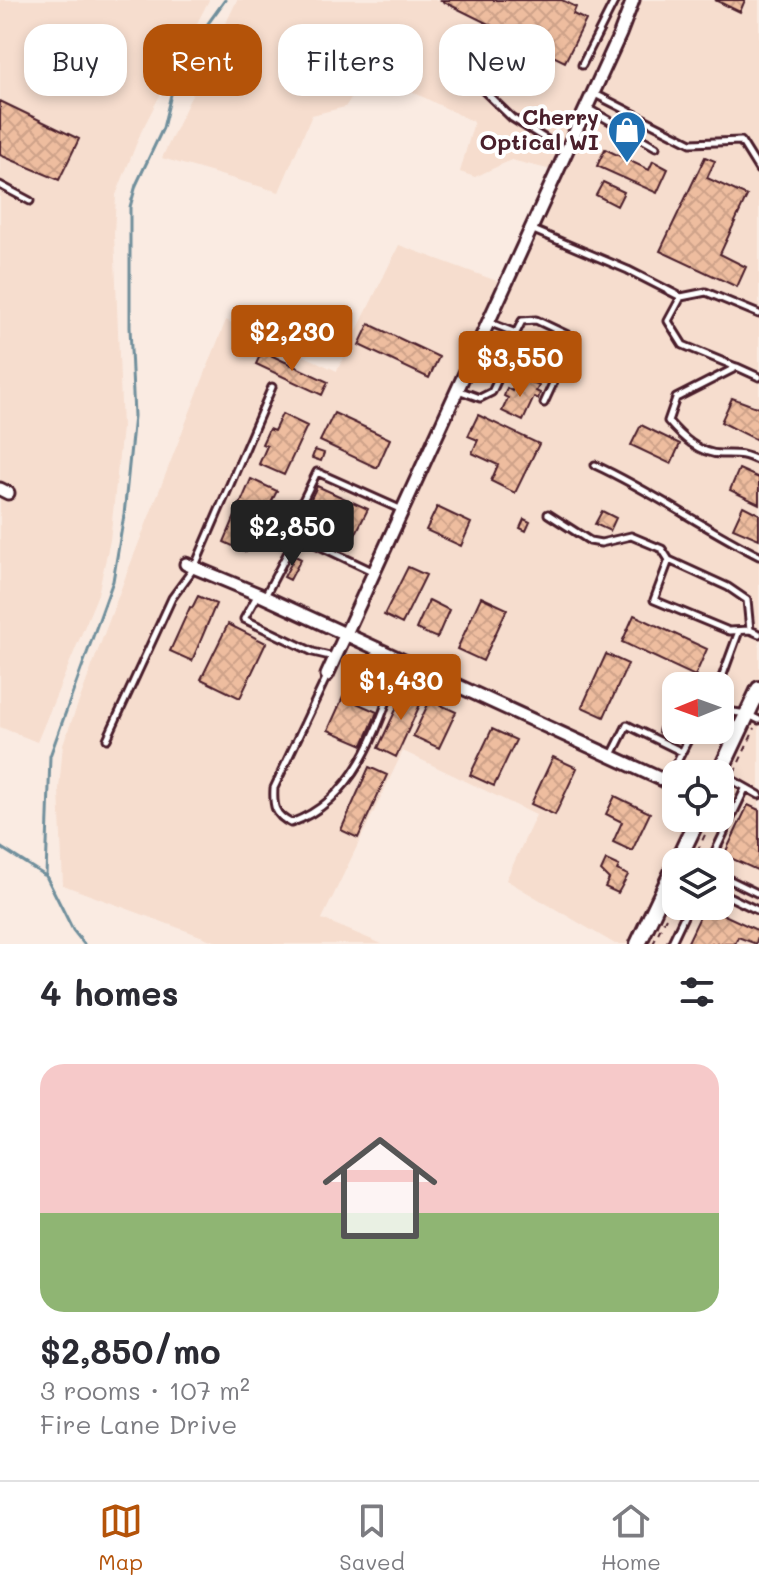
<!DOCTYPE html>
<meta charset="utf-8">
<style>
:root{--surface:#fff;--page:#f2f2f3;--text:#2b2b33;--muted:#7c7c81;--line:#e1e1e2;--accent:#b45309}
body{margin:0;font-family:Mali,sans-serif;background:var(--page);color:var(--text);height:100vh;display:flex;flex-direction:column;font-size:30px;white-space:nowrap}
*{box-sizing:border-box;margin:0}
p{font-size:26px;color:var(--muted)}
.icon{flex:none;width:44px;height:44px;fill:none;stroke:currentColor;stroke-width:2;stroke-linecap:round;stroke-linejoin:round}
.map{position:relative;height:944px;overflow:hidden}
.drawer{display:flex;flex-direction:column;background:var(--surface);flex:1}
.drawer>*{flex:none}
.top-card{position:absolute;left:24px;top:24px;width:712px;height:72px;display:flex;gap:16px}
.needle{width:52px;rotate:269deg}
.buttons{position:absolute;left:662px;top:672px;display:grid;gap:16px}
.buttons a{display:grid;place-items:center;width:72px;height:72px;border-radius:16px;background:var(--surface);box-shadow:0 4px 12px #0003;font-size:40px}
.price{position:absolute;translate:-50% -68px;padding:0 18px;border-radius:8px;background:var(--accent);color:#fff;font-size:26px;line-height:52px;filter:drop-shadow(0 2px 4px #0008)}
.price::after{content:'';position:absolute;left:50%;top:48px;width:24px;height:18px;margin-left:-12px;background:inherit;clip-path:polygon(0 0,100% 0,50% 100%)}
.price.selected{background:#222;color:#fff}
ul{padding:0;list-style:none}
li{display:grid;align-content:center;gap:16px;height:424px;padding:0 40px}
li+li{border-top:2px solid var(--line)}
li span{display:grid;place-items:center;height:248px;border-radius:24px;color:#555}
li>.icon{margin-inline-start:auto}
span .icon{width:144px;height:144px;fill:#fffc;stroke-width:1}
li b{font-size:34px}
h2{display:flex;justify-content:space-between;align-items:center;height:96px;padding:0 40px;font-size:34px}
.pill{padding:0 28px;border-radius:24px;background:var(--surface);box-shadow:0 4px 12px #0003;font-size:28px;line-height:72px}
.pill.selected{background:var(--accent);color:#fff}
.tab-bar{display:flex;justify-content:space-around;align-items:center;height:112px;border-top:2px solid var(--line);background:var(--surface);font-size:22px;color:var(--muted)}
.tab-bar a{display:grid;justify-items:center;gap:4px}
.tab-bar .selected{color:var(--accent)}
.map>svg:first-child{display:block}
.built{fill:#f6ddce;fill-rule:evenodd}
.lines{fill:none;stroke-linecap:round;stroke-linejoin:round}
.stream{stroke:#708f9c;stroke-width:3}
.building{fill:url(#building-cross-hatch);stroke:#4a1f2b;stroke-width:2}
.service-casing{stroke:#4a1f2b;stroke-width:11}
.minor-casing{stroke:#4a1f2b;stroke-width:17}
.tertiary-casing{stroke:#4a1f2b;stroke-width:20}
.path{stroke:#4a1f2b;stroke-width:2;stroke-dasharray:6 6;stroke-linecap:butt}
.service{stroke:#fff;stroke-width:5}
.minor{stroke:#fff;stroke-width:11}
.tertiary{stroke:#fff;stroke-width:14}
.labels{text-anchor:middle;stroke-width:8;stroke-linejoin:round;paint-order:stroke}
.poi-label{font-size:22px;font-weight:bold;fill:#4a1f2b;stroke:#fff;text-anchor:end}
</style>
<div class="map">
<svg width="759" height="944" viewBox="0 0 759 944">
<defs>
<pattern id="building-cross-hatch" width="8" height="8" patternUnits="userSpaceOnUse" patternTransform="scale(2)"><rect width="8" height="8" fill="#eebd9f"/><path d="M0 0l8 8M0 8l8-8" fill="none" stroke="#cea289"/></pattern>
</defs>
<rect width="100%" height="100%" fill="#faebe2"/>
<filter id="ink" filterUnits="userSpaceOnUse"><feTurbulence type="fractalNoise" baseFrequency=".0125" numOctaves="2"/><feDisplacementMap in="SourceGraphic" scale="16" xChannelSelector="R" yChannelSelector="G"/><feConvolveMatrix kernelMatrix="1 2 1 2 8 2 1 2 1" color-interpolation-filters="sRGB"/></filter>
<g filter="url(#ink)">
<!-- built -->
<path class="built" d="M0,0h209l-68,132 -25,63 -2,39 8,194 -12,112 -12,54 -61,148 -37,-15z
M237,0h522v944h-144l-109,-64 30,-65 -133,-64 -81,168 60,25h-160l-159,-59 -4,-96 4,-45 62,-166 101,-258 111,51 62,-126 106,39 51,-113 -45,-11 -36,17 -15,-5 14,-50 -104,-51 -25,36 -33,8 -33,77 -117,-34zM676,686h44v44h-44zM676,774h44v44h-44zM676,862h44v44h-44z"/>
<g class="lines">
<!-- stream -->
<path class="stream" d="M0,847l44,28
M84,944l-11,-14 -27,-54 4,-120 63,-175 11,-66 10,-99 -4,-89v-120l6,-22 27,-57 15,-63 47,-65"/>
</g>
<!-- building -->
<path class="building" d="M440,0h122l14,7 -3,7 13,6 -21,42z
M715,0h30l-5,12z
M0,101l79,38 -20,41 -59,-25z
M605,149l44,21 4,-9 15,8 -11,24 -60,-27z
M705,157l10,4 -8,17 40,18 -27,58 26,13 -9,20 -77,-36z
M603,182l21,10 -7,14 -21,-11z
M369,324l70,33 -10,21 -70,-33z
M262,351l66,31 -6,13 -66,-31z
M519,377l20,9 -3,5 4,2 -2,6 -4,-2 -11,24 -21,-10 6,-13 -4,-2 3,-8 5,3z
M732,398l27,10v33l-38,-19z
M334,413l56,26 -13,29 -57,-27z
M282,414l25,12 -23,49 -25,-11 8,-18 -5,-2 7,-15 5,2z
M478,415l61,29 -24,49 -24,-12 7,-16 -26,-12 6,-13 -10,-4z
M641,425l39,19 -9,20 -40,-19z
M315,450l9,3 -3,8 -9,-3z
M739,469l20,9v26l-29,-14z
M251,479l26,12 -31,61 -22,-10z
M317,486l51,23 -13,26 -50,-24z
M743,506l16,8v25l-26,-11z
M437,507l34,16 -10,23 -35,-16z
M602,511l14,7 -6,13 -15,-7z
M524,519l6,3 -4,9 -6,-3z
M295,556l6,3 -11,21 -6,-3z
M408,567l18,8 -24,49 -18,-9z
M198,596l18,8 -24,57 -22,-10 20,-44 2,1z
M481,597l26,12 -24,52 -26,-12z
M429,600l20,10 -12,28 -21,-9z
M634,615l73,34 -12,27 -73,-34z
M228,624l38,19 -26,55 -39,-19z
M606,654l22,10 -24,53 -22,-10z
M406,688l18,8 -28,61 -18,-9z
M343,697l34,15 -14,33 -35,-15z
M430,700l26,12 -17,36 -26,-12z
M676,701v29h13l-6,14 -25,-12 1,-4 4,2z
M492,729l24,11 -22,46 -24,-11z
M553,757l24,11 -22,47 -24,-11z
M369,767l18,8 -29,63 -17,-8z
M615,796l35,17 -18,38 -19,-9 9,-20 -16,-8z
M748,805l11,5v61l-35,-16z
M606,860l13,6 -2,4 11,5 -10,18 -13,-6 4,-8 -8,-8z
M705,906l54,25 -3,13 -18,-7 -3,7h-48z"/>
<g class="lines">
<defs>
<path id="service" d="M582,65l33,-65
M480,87l32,31 53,33
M593,93l98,50 50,-2 18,29
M587,108l69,39
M0,185l30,16
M531,229l97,41 53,27 25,-5 53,22
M681,297l-13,24 15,24 53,22
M488,322l28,11
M759,377l-22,-10 -61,31 -8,23c13,15 31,33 53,33 18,0 21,-1 38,7
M458,390l22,8 12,-6 22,-47 -1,-6 9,-18 14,-1 38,18 -30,65
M595,465c57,26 108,63 164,91
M548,514l42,27 11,2 30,-7 31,13 7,11
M372,571l-84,-40 29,-59 85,38
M258,594l-14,25 69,33 21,5
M265,596l32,-61
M750,630l-3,-30 -19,-13 -59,-27 -15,40 75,31 21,-1 9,4
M327,676l-53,112c-1,17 0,27 17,35 68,-24 89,-101 110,-164
M721,680l18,-49
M720,710l27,4 12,6
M107,739l65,-141 22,-30 78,-181
M612,755l15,-30 55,27
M720,773l39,22
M667,782l26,-52
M710,862l35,-73
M720,875l39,19
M720,892l39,19
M671,944l18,-38"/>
<path id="minor" d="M0,489l8,4
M186,564l72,30 418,192
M327,675l293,-641 13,-34"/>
<path id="tertiary" d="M719,774l40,-85
M677,862l21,-44
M638,944l38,-80"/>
</defs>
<!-- service casing -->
<use href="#service" class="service-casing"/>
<!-- minor casing -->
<use href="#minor" class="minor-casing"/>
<!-- tertiary casing -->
<use href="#tertiary" class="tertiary-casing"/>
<!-- path -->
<path class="path" d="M734,773l21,-45
M720,803l8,-17
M692,862l21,-44
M653,944l23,-48"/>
<!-- service -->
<use href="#service" class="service"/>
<!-- minor -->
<use href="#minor" class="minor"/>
<!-- tertiary -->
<use href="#tertiary" class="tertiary"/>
</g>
</g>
<!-- icons -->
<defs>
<symbol id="shop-pin" viewBox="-11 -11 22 30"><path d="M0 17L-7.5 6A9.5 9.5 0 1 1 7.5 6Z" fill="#1f6fb2" stroke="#fff"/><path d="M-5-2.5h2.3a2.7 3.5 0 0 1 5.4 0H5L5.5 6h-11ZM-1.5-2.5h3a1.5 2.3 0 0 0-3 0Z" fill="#fff"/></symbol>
</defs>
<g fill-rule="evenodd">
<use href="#shop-pin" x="605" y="108" width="44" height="60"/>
</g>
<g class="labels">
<!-- poi labels -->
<g class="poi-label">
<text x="599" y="125">Cherry<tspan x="599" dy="25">Optical WI</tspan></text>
</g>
</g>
</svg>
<div class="buttons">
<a><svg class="needle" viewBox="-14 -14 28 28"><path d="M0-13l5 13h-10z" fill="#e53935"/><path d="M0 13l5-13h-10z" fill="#7c7c81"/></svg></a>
<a><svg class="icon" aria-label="locate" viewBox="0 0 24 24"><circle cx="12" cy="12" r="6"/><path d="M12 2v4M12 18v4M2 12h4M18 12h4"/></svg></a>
<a><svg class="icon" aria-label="layers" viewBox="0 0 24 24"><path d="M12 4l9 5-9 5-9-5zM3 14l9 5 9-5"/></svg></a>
</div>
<b class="price" style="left:292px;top:373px">$2,230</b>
<b class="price" style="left:520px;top:399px">$3,550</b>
<b class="price selected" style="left:292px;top:568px">$2,850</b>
<b class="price" style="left:401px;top:722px">$1,430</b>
<div class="top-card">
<a class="pill">Buy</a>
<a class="pill selected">Rent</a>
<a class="pill">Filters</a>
<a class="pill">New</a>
</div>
</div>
<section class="drawer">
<h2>4 homes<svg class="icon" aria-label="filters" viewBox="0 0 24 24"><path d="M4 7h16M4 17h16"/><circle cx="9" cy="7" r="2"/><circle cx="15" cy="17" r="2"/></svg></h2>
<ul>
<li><span style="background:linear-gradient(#f6c9c9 60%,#8fb573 0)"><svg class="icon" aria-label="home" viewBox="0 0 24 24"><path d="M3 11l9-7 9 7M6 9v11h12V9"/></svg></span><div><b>$2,850/mo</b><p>3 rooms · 107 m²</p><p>Fire Lane Drive</p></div></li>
</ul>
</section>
<nav class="tab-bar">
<a class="selected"><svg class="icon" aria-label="map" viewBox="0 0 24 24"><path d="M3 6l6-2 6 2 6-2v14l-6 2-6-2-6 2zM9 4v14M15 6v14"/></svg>Map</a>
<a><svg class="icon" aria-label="saved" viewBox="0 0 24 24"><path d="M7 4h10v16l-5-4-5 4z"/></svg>Saved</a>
<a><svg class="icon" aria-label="home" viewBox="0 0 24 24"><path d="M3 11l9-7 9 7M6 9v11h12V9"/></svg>Home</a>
</nav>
